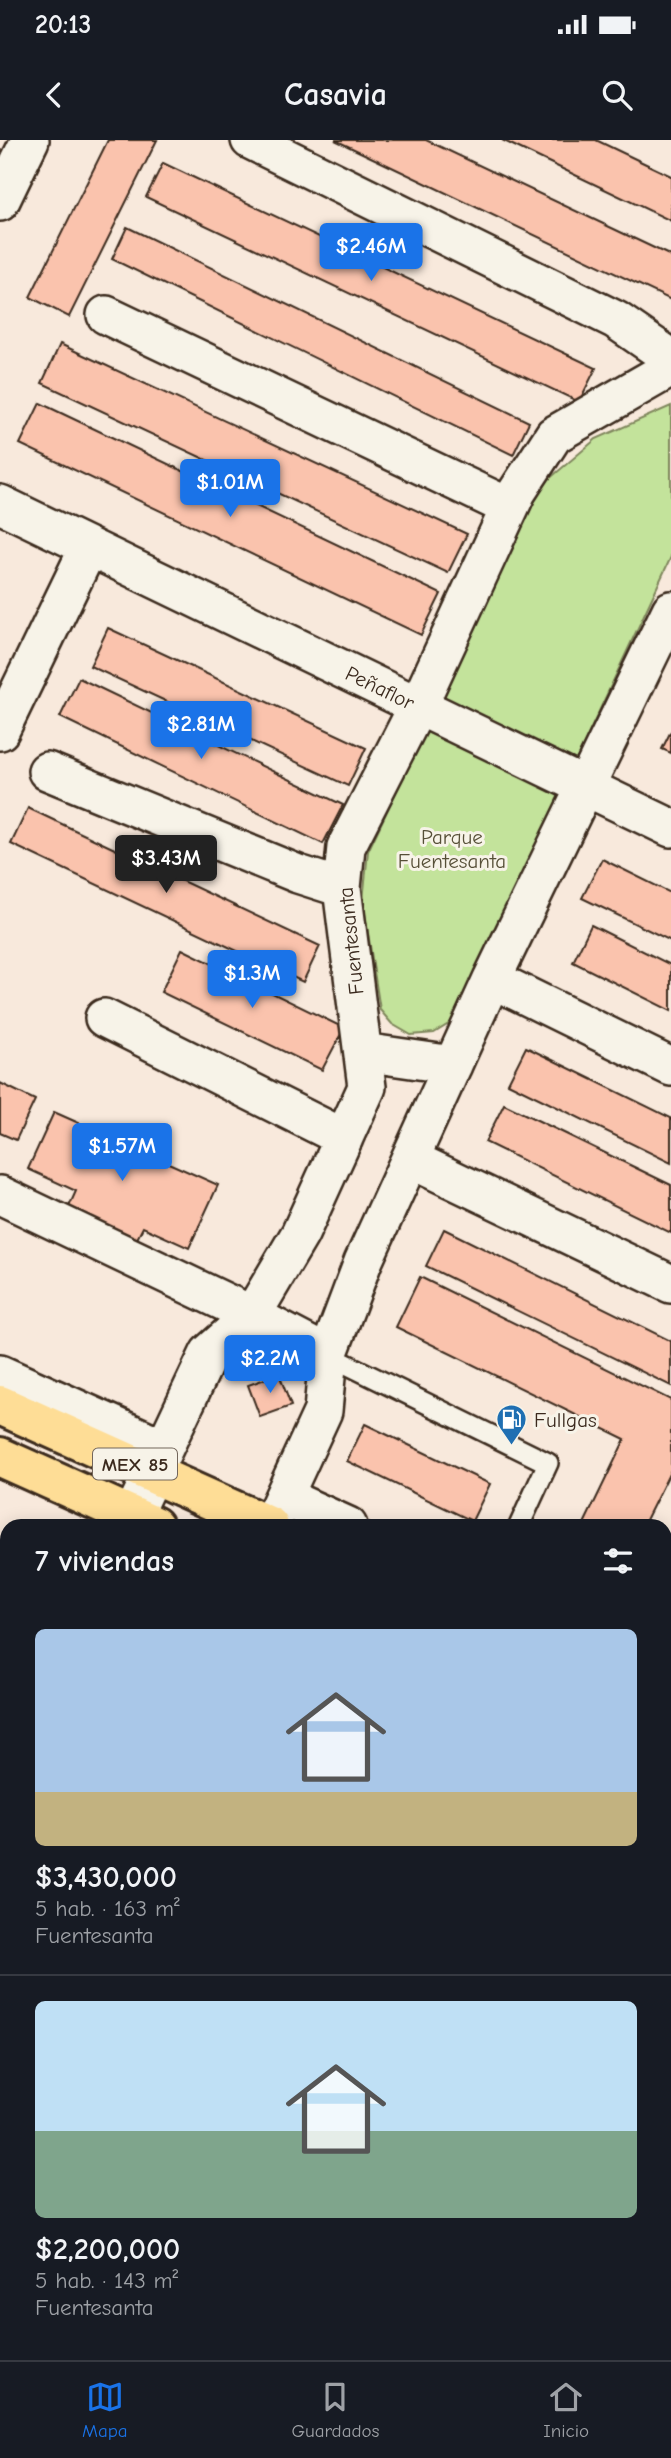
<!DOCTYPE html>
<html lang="es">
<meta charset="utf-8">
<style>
:root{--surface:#171b24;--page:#242831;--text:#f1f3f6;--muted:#9ea1a6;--line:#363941;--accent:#1a73e8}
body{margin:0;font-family:"Comic Neue",sans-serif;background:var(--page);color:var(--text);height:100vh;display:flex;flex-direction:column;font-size:26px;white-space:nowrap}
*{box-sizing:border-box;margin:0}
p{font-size:23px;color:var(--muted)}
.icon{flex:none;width:38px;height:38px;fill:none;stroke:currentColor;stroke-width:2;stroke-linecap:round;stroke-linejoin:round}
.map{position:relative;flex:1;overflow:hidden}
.drawer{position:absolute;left:0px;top:1379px;width:672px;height:842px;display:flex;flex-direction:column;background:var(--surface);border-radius:21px 21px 0 0;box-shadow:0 4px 18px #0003}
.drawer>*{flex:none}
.price{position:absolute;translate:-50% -60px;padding:0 16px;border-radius:7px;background:var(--accent);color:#fff;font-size:23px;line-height:46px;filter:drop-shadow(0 2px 4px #0008)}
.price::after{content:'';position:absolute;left:50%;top:42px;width:21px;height:16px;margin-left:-10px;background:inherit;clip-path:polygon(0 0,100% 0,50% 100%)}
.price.on{background:#222;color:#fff}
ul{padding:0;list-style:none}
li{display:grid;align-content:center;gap:14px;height:371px;padding:0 35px}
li+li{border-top:2px solid var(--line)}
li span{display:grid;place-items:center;height:217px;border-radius:10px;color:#555}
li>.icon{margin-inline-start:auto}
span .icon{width:126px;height:126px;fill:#fffc;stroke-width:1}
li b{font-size:30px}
h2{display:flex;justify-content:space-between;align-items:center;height:84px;padding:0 35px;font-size:30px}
.status{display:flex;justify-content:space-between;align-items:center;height:49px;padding:0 35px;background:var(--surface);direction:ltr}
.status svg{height:19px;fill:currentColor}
header{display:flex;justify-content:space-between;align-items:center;height:91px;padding:0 35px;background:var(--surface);font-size:32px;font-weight:700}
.tabs{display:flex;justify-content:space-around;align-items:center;height:98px;border-top:2px solid var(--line);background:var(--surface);font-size:19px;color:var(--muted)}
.tabs a{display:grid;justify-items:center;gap:4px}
.tabs .on{color:var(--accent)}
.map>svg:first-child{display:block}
.green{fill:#c3e39b;stroke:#7f865c;stroke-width:2}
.building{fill:#fac3ad;stroke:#3b2a1e;stroke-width:2}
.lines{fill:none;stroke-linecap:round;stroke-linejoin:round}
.service-casing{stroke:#3b2a1e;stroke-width:24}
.minor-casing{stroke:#3b2a1e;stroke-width:42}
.primary-casing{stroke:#3b2a1e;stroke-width:44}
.service{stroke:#f7f3e8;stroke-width:19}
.minor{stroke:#f7f3e8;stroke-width:37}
.primary{stroke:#fedd96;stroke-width:38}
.labels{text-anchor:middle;stroke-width:6;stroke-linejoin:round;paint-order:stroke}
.shield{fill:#f7f3e8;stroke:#73665b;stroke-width:2}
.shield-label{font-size:19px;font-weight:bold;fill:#3b2a1e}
.street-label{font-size:21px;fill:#3b2a1e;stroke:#f7f3e8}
.park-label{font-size:21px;fill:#564f37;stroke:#f7f3e8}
.poi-label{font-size:21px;fill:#3b2a1e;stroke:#f7f3e8;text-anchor:start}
</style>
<div class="status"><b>20:13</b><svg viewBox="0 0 49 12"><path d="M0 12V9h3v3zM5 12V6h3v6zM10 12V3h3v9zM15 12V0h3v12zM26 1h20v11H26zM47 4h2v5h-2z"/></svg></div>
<header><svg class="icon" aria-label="back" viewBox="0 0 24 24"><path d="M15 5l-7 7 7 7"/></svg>Casavia<svg class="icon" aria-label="search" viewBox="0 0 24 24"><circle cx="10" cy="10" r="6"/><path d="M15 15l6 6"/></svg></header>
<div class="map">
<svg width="671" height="2220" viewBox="0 0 671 2220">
<rect width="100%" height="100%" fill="#f8e9dc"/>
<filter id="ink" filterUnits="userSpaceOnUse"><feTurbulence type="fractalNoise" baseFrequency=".0143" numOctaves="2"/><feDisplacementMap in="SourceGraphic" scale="14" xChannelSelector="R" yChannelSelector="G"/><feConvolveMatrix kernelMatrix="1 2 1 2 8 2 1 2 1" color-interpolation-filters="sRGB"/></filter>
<g filter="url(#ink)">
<!-- green -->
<path class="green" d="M671,266v151l-216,463 -21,13 -23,2 -19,-11 -12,-14 -17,-109 5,-50 174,-366 54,-46z"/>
<!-- building -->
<path class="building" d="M108,0h49l-88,177 -39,-20z
M335,0h91l245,116v44z
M502,0h94l75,36v45z
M163,23l433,205 -17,34 -433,-205z
M127,87l402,195 -16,33 -401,-196z
M60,204l407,190 -19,39 -406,-190z
M40,263l401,191 -20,41 -401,-191z
M108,488l258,120 -18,38 -258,-120z
M79,538l264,127 -20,39 -263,-127z
M671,591v22l-9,-4z
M28,668l292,138 -17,36 -292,-138z
M602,719l69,34v48l-89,-43z
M591,785l80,40v46l-98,-49z
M182,809l162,79 -22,42 -161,-78z
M526,907l145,71v45l-163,-80z
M0,943l35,17 -19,40 -16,-7z
M504,964l167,81v48l-186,-91z
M54,972l164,73 -29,63 -46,-21 -6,12 -69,-30 8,-18 -48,-22z
M444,1089l227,112v45l-245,-120z
M420,1137l251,123v70l-28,56h-60l42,-87 -229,-112z
M279,1234l12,32 -31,11 -12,-32z
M365,1284l125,60 -18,37 -125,-60z
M671,1413v87l-4,9 -2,-1v-82z"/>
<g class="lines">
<defs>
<path id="service" d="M328,1215l220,108 -29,63"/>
<path id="minor" d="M250,0l366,180 55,38
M0,62l30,-62
M106,175l403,192
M0,364l671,324
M0,591l89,-184
M47,631l251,103 44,14
M492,839l179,88
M104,878l240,120
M363,912l90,13
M410,1019l261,125
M0,1055l252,120 76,40
M0,1234l164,74
M284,1357l64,29
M132,1376l77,-163 43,-38 48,-81 67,-147 -25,-199 4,-41 72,-141 99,-214 37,-57 117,-67
M270,1386l53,-115 5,-56 35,-93 129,-283 179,-369
M0,1603l7,3
M665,1920l6,3"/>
<path id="primary" d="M0,1265l269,121
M0,1317l154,69
M665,1570l6,2
M665,1616l6,3"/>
</defs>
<!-- service casing -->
<use href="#service" class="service-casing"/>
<!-- minor casing -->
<use href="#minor" class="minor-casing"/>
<!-- primary casing -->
<use href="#primary" class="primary-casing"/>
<!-- service -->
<use href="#service" class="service"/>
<!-- minor -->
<use href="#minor" class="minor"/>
<!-- primary -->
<use href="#primary" class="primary"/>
</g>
</g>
<!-- icons -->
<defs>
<symbol id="fuel-pin" viewBox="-11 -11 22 30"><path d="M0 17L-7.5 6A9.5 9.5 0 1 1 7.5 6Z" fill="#1f6fb2" stroke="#f7f3e8"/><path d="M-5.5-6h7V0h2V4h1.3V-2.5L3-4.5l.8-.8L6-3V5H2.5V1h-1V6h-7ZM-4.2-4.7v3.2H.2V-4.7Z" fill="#fff"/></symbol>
</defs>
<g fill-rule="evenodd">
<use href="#fuel-pin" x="494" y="1262" width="35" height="47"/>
</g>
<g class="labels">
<!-- shield labels -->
<rect class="shield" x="93" y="1308.5" width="84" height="31" rx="5"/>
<g class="shield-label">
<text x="135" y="1331">MEX 85</text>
</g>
<!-- street labels -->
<g class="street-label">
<text transform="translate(380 548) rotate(26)" y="7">Peñaflor</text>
<text transform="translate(351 801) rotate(-96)" y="7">Fuentesanta</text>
</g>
<!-- park labels -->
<g class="park-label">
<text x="452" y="704">Parque<tspan x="452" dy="24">Fuentesanta</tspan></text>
</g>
<!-- poi labels -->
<g class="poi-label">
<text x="534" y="1287">Fullgas</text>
</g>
</g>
</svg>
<b class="price" style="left:371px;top:143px">$2.46M</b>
<b class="price" style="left:230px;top:379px">$1.01M</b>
<b class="price" style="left:201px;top:621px">$2.81M</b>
<b class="price on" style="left:166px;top:755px">$3.43M</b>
<b class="price" style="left:252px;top:870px">$1.3M</b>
<b class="price" style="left:122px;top:1043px">$1.57M</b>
<b class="price" style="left:270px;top:1255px">$2.2M</b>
<section class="drawer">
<h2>7 viviendas<svg class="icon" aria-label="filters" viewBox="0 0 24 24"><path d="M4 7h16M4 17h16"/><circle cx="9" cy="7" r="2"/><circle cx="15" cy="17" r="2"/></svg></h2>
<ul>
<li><span style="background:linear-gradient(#a9c7e8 75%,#c2b280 0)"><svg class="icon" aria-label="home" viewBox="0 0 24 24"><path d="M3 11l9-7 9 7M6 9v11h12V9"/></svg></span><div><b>$3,430,000</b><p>5 hab. · 163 m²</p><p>Fuentesanta</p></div></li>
<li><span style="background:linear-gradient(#bfe0f5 60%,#7fa58c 0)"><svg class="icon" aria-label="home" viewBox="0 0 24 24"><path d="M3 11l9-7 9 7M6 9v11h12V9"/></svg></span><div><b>$2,200,000</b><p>5 hab. · 143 m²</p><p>Fuentesanta</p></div></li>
</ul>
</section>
</div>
<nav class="tabs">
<a class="on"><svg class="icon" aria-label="map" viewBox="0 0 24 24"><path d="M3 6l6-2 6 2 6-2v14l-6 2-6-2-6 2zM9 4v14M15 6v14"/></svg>Mapa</a>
<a><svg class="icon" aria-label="saved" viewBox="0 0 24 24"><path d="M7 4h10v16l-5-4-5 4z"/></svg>Guardados</a>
<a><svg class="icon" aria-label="home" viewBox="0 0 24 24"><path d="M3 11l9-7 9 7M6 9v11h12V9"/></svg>Inicio</a>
</nav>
